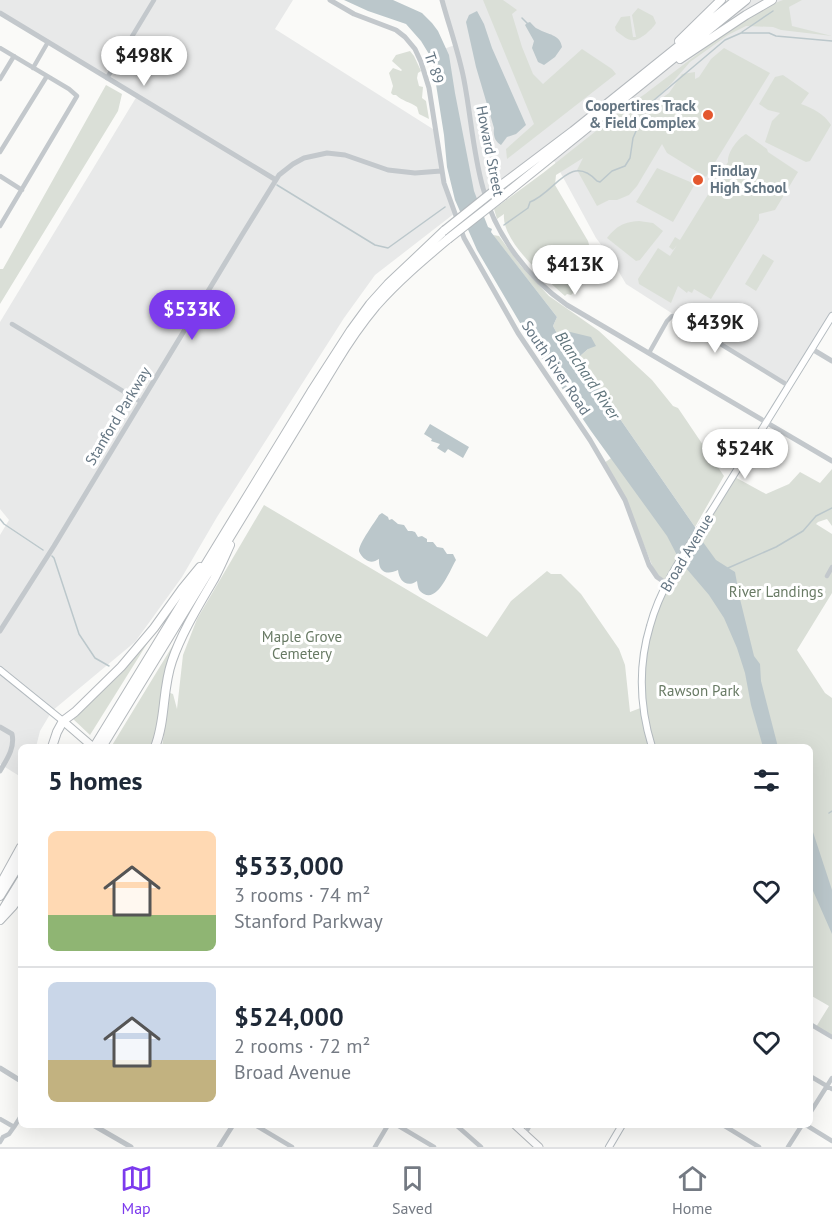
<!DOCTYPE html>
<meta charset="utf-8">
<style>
:root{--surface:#fff;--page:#f6f6f7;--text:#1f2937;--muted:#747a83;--line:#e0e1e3;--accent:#7c3aed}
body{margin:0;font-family:"PT Sans",sans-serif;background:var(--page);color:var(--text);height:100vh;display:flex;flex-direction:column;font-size:22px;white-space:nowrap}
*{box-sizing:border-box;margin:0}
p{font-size:20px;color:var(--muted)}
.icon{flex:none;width:33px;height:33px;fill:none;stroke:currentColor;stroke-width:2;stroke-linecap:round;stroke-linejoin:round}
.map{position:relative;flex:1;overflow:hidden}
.drawer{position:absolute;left:18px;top:744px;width:795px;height:384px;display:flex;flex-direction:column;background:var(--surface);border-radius:9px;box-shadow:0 6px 24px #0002}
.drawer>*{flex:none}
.price{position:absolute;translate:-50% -51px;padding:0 14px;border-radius:21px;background:#fff;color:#222;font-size:20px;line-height:39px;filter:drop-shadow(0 2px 3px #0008)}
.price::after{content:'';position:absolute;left:50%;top:36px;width:18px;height:14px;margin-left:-9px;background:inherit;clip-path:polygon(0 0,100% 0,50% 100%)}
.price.selected{background:var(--accent);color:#fff}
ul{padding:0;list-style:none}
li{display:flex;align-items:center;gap:18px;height:150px;padding:0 30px}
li+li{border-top:2px solid var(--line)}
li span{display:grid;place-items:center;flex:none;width:168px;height:120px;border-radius:9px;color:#555}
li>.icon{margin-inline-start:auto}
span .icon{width:72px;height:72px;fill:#fffc;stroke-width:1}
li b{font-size:26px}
h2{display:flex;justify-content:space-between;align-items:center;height:72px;padding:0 30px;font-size:26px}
.dock{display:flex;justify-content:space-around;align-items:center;height:84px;border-top:2px solid var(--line);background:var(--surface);font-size:16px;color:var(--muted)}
.dock a{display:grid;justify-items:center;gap:3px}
.dock .selected{color:var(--accent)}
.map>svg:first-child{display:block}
.built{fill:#e8e9e9}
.green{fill:#dadfd7}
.water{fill:#bbc7cb}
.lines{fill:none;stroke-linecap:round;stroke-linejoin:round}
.stream{stroke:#bbc7cb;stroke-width:1.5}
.secondary-casing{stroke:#b3babf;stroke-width:8}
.trunk-casing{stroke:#b4b9bd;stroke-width:9}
.motorway-casing{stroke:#b4b9bd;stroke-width:10}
.minor{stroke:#c3c8cc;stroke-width:4.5}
.tertiary{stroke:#c3c8cc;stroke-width:5}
.secondary{stroke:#fff;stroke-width:6}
.trunk{stroke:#fff;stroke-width:7}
.motorway{stroke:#fff;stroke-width:8}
.motorway-bridge-casing{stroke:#b4b9bd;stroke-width:10;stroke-linecap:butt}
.motorway-bridge{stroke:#fff;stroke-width:8}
.poi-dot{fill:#e4572e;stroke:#fff;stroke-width:2}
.labels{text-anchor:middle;stroke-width:6;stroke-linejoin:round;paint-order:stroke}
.street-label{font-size:15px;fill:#657683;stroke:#fff}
.poi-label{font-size:15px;font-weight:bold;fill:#657683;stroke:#fff;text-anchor:end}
.park-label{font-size:15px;fill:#687a64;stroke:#fff}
.water-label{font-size:16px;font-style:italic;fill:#60757c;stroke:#fff}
</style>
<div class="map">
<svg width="832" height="1147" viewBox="0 0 832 1147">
<rect width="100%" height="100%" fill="#fafaf8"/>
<!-- built -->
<path class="built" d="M0,0h293l-18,29 161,102 12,66 7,16 -80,62 -31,43 -127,199 -35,60 -47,65 -83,69 -12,20 -4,16h-15v30l-21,-13v-229l9,-15 -9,-11v-187l137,-226 -137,-82z
M442,0h390v316l-43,70 -116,-72 -47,-30 -17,-29 -13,-17 -44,-81 -75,59 -39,-165 17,-6z"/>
<!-- green -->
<path class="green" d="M483,0h20l14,10 -5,4 10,33 11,27 10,10 39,-35 30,20 4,5 -109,85 -1,-10 28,-25z
M783,0h19l-13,7 3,19 40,10 -51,-6 -8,-3 -27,-1 -18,9 -38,27 -19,22 -33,31 31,-22 13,-19 13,-2v7l4,-2 12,-18 13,-11 46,25 -64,104 -39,-24 -5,-9 -25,42 -8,9 -12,5h-8l-12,6 -20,-36 6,-12 -27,17 -1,10 33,56 8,30 -25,24 -4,-1 -2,2c-19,-17 -64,-55 -61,-82l-7,5 -3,-10 49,-36 87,-69 15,-10 80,-61 42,-27z
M638,8l15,8 3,7c-3,5 -6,7 -10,11 -15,11 -17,6 -30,-3l-1,-4 6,-10 9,-1 3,21h3l-4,-22z
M410,51l4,5 7,15 -3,2 -1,5 2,8 4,1 -1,11 4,3 3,18 -10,-5 -2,-7c-7,-5 -15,-6 -21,-12h-3l-2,-2 2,-7 -4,-13 4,-5 8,3 1,-1 -10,-9 4,-6z
M783,75l26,18 -8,11c13,5 22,9 30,21l-21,36 -4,1 -41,-20 7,-21 8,-8 -12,-3 -9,-6 16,-27z
M106,85l16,9 -4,17 -118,193v-35h3z
M746,134l21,15 1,3 30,20 -23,38 -16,4v6l-48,79 -17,-10 -2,4 -4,-2 -1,2 -9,-7 -7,17 -32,-19 -1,-5 20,-31 12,8 7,-11 -4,5 -4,-3 6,-10 5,3 48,-78c-1,-9 10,-24 18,-28z
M657,168l38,16 -22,38 -37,-20z
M639,221l14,2 10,8 -23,29 -4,1 -29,-23c10,-12 16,-16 32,-17z
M493,235l6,1 22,30 28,30 50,35 53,49 21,26 5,2 46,68 -29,51 -102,-147 -11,-6 1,-11 -3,-7 8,-7 -26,-19 9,11 5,14 -4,1 -12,-17 -7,-13 4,-9z
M763,254l11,7 -18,30 -11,-7z
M623,450l68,93 42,-67 33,18 23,-10 11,-12 20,11 12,-14v57l-5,-7 -9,3 -2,2 16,10v59l-35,57 28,43 7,5v340l-16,-11 13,-21 -19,-11v-248h-648l8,-54 3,1 4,15 6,-54 14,-36 67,-114 223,132 24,-36 36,-30 4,3h10l20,20 38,55 6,16 5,47 13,-5v-44l6,-35 18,-44 -10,-7 -32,-77 -21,-37z
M155,631l-65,104 -18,-17z
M181,632l-29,115h-41z"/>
<!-- water -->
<path class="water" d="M344,0h49l29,13 10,10 6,8 11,24 6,38 19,98 14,36 4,2 -1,3 66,85 -4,9 7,13 12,16 4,-1 -5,-13 -9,-11 29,7 5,9 -8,3 -8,7 3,7 -1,11 11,6 102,147 1,9 4,2 16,22 19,12 5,27 14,57 6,8 1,17 17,66h-15l-12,-42 -6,-32 -8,-25 -13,-30 -15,-23 -29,-34 -13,-25 -76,-105 -55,-81 -59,-100 -22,-50 -8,-33 -3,-32 -12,-76 -11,-18 -15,-17 -38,-13z
M477,11l7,13 8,24 34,77 -10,9 -9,3 -6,8c-6,-4 -8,-9 -7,-17l-18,-61 -10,-45 3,-7z
M530,22c3,3 5,6 8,7 10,6 22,5 24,18l-7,10 -11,8 -6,-3 -6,-14 2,-7 -9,-16 2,-2z
M430,424l39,23 -6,11 -15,-9 -3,4 -8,-5 3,-4 -9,-3 1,-2 -8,-5z
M382,513l6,4 1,3 3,-1 6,5 6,1 4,6h4l3,1 3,5 4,-1 5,3v3h6l4,5 6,1 4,6h6l3,6c-6,10 -18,42 -32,34 -6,-3 -6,-7 -7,-13 -10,7 -18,0 -19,-11 -10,5 -20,3 -19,-11 -5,3 -9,4 -14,0 -2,-1 -5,-5 -6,-8 0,-8 16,-29 20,-36z
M812,821l1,3 -2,2 21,64v44l-22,-50v-62z"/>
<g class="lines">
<!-- stream -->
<path class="stream" d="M522,18l5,5
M742,32l31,-21
M277,185l98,60 13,3 57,-41
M504,225l24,-17 2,-6c25,-9 40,-50 67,-21l3,1 12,-11 13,-5 5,-8 3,-20 14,-32 78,-66 16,-7h28l7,3 56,5
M0,519l4,5 39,26
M52,556l2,2 25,76 16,24 14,8
M728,568l48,-21 27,-16 13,-15 16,-8
M829,813l3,-2"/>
<defs>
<path id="secondary" d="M0,670l63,51
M652,747c-12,-39 -14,-81 -2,-121 12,-45 43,-85 67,-124 39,-62 77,-124 115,-186
M609,1147l13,-22"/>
<path id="trunk" d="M63,721l30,26
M515,1125l24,22"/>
<path id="motorway" d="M679,41l42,-41
M680,59l66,-44 26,-15
M500,186l73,-55 163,-131
M504,195l242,-195
M52,747l5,-15 6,-11 12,-9 46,-45 33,-39 28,-39 18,-22
M94,747l217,-355 40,-62 19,-26 18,-20 57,-54
M102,747l234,-384c12,-20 25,-39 40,-57 22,-25 47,-46 72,-67
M155,747c11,-27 7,-58 17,-86 10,-29 27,-56 42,-82 6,-11 11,-23 16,-34
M0,885l21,-38
M0,896l21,-34
M0,914l21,-34
M0,920l13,-14 8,-11"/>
</defs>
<!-- secondary casing -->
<use href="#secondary" class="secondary-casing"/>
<!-- trunk casing -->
<use href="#trunk" class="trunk-casing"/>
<!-- motorway casing -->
<use href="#motorway" class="motorway-casing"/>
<!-- minor -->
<path class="minor" d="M0,48l69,41 8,7 -77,130
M33,68l15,-26
M107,78l47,-78
M0,79l14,-23
M0,152l47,-76
M0,176l22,14
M12,324l129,78
M649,353l18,-32 5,-5 6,2 111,68
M827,576l5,-9
M810,1024l22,13
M810,1076l22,13
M810,1113l22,-35
M0,1119l14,8 7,-11
M255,1125l37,22
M397,1125l37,22
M456,1125l25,22
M723,1125l36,22
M806,1125l26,16
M525,1134l5,-9
M0,1142l3,-5 6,-3 5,-7
M375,1147l13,-22
M788,1147l14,-22"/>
<!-- tertiary -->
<path class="tertiary" d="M330,0l24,14 42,16 9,7 10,12 6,13 8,26 15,95 20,55 54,95 72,107 24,41 11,19 24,65 8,12 10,7
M442,0c7,26 17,53 22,80 7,36 9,73 19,108 12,47 45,90 84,117l265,156
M0,13l276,167
M812,349l20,12
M0,631l54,-85 188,-311 37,-60 14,-11 11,-6 23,-5 18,2 43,15 27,3 26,-2
M0,727l12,7c3,14 -5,25 -12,37
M0,1068l21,13
M93,1125l38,22
M219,1147l14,-22"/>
<!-- secondary -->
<use href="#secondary" class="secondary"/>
<!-- trunk -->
<use href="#trunk" class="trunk"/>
<!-- motorway -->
<use href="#motorway" class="motorway"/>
<defs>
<path id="motorway-bridge" d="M445,230l55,-44
M448,239l56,-44"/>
</defs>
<!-- motorway-bridge casing -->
<use href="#motorway-bridge" class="motorway-bridge-casing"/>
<!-- motorway-bridge -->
<use href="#motorway-bridge" class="motorway-bridge"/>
</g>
<!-- markers -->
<g class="poi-dot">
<circle cx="708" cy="115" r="6"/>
<circle cx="698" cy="180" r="6"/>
</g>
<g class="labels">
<!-- street labels -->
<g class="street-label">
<text transform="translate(434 68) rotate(72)" y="5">Tr 89</text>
<text transform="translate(490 151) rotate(79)" y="5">Howard Street</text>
<text transform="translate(556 368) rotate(56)" y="5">South River Road</text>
<text transform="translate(118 416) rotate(-59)" y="5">Stanford Parkway</text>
<text transform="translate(687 553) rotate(-59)" y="5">Broad Avenue</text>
</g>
<!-- poi labels -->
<g class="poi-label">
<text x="696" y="111">Coopertires Track<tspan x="696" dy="17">&amp; Field Complex</tspan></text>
<text x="710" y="176" text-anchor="start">Findlay<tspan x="710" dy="17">High School</tspan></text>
</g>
<!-- park labels -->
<g class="park-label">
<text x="776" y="597">River Landings</text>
<text x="302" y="642">Maple Grove<tspan x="302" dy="17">Cemetery</tspan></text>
<text x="699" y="696">Rawson Park</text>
</g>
<!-- water labels -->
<g class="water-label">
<text transform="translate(588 375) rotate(56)" y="6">Blanchard River</text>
</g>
</g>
</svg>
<b class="price" style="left:144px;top:87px">$498K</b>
<b class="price" style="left:575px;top:296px">$413K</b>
<b class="price selected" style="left:192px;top:341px">$533K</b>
<b class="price" style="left:715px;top:354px">$439K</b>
<b class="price" style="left:745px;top:480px">$524K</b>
<section class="drawer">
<h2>5 homes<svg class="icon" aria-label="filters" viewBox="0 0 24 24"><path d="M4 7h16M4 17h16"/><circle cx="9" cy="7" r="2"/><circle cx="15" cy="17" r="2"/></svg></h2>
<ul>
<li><span style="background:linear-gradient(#ffd9b3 70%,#8fb573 0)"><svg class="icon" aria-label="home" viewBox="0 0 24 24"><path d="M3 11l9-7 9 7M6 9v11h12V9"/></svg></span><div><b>$533,000</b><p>3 rooms · 74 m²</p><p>Stanford Parkway</p></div><svg class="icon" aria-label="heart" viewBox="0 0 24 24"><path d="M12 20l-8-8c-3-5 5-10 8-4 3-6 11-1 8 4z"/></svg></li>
<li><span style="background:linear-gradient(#c9d6e8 65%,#c2b280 0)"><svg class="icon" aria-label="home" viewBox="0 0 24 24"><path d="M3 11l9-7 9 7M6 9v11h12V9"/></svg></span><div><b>$524,000</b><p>2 rooms · 72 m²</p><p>Broad Avenue</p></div><svg class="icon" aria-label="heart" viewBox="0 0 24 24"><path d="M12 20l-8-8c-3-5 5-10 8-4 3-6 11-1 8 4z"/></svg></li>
</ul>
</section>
</div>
<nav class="dock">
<a class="selected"><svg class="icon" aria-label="map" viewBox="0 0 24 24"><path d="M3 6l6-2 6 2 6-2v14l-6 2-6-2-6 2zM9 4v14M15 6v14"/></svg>Map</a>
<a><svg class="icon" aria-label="saved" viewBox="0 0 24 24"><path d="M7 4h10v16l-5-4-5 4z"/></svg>Saved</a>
<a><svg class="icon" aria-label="home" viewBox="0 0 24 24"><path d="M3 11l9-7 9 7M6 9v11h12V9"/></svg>Home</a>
</nav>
